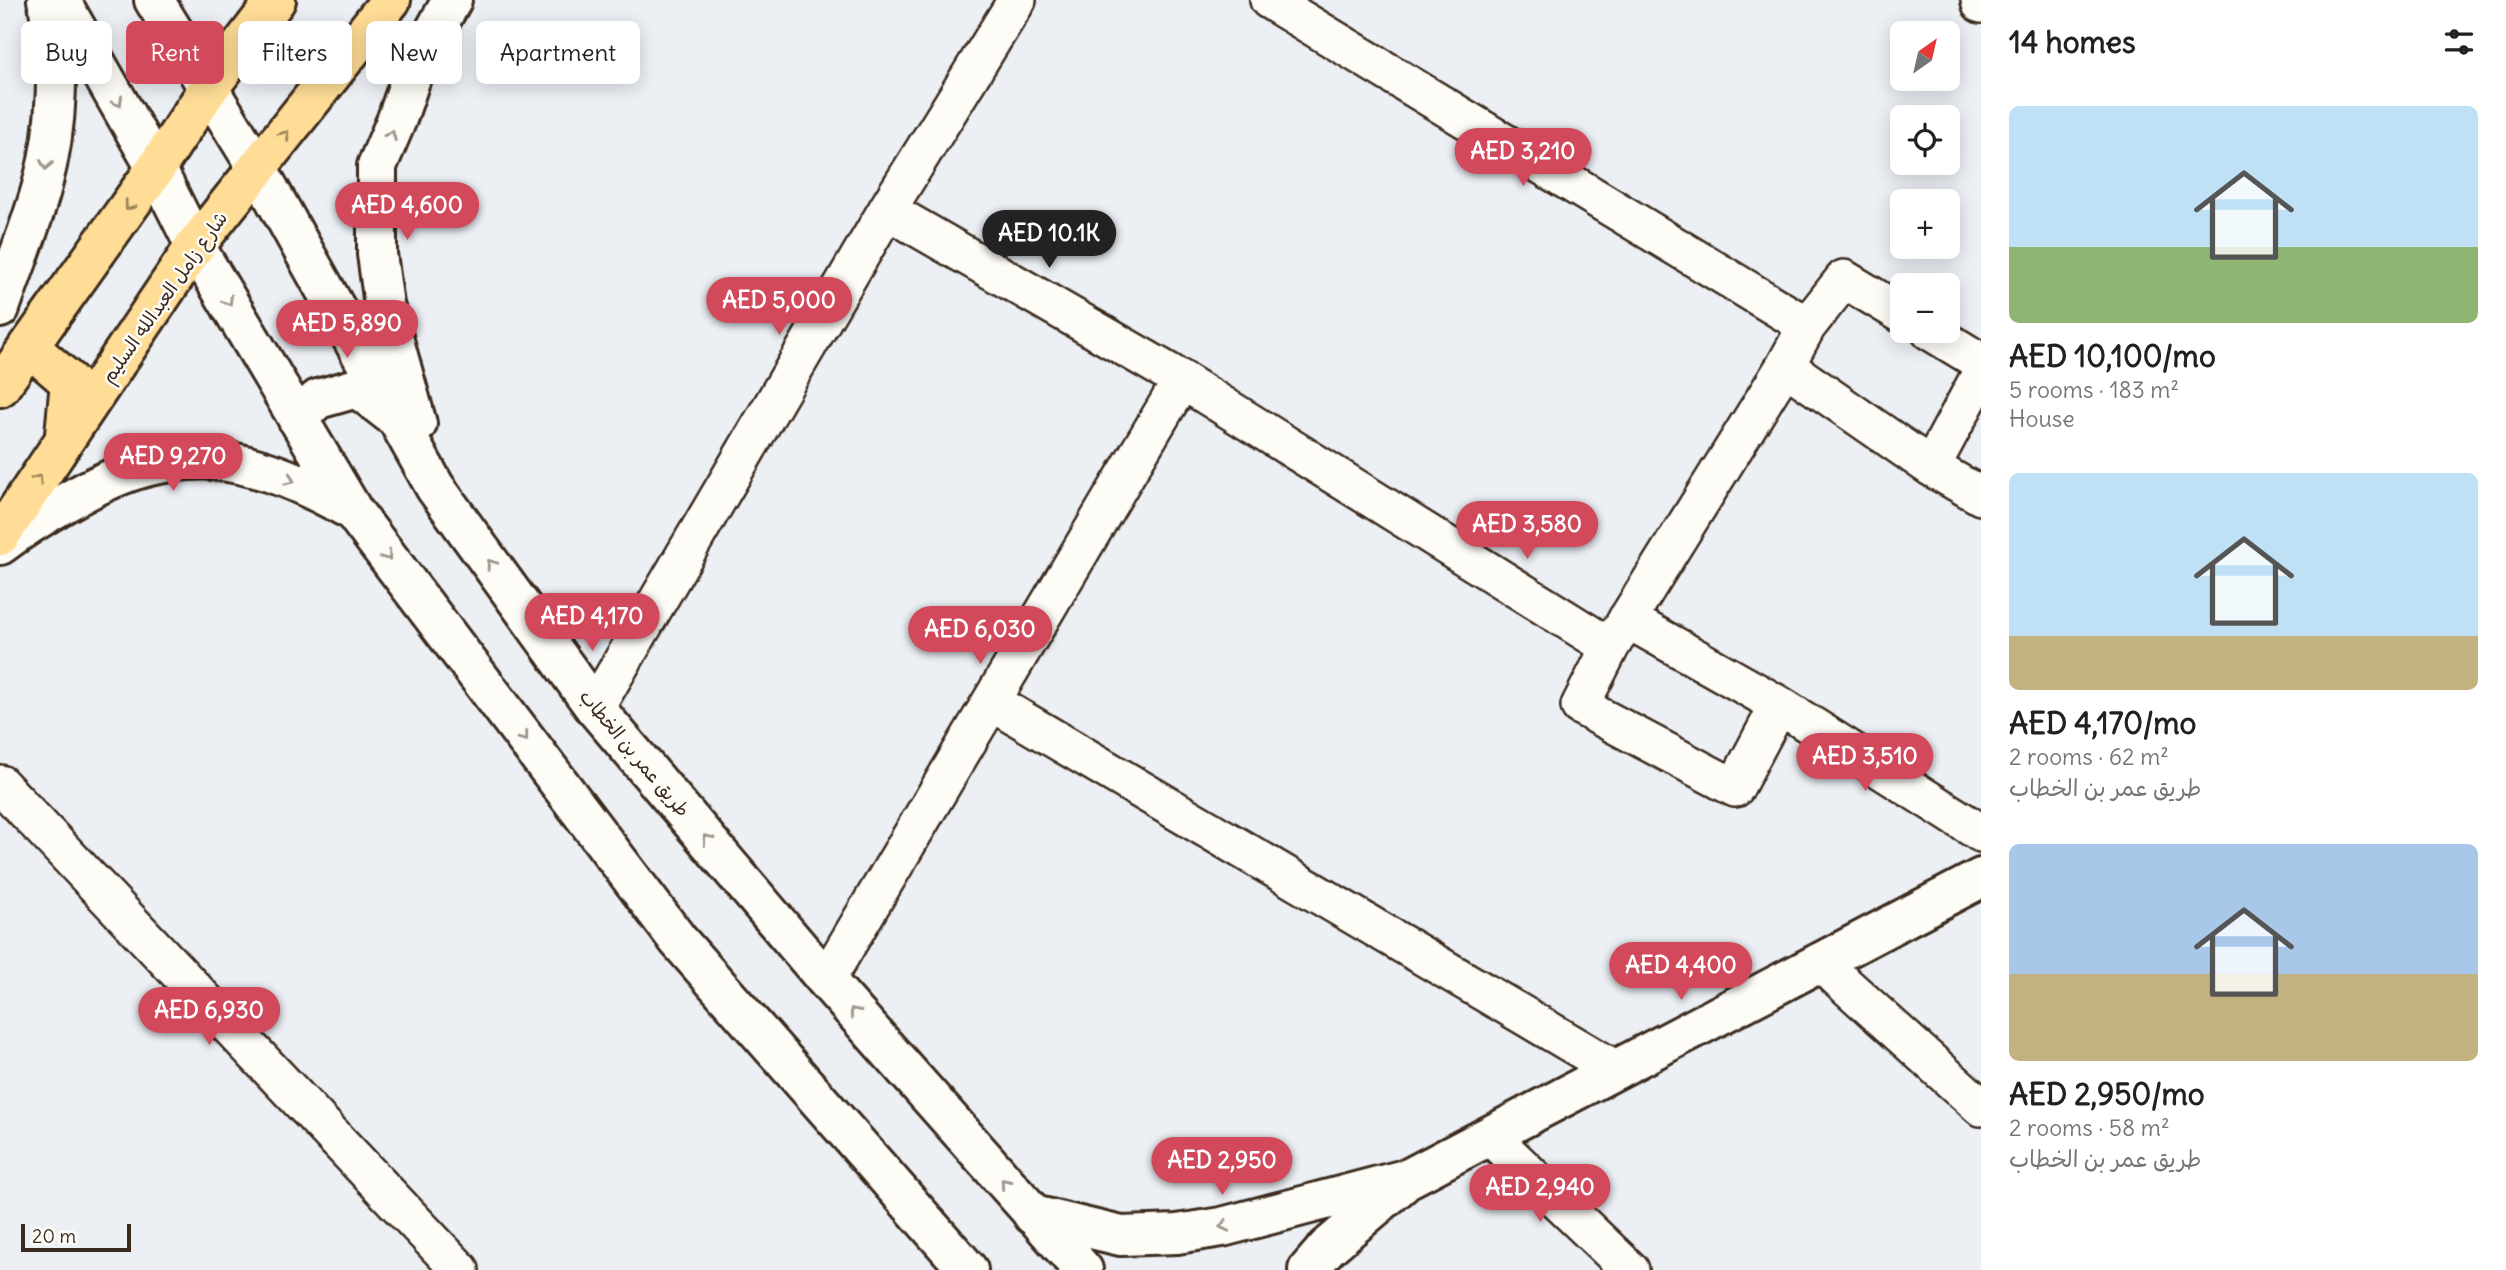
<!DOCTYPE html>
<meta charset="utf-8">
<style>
:root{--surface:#fff;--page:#f6f6f6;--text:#202124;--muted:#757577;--accent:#d1495b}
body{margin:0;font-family:Delius,"Playpen Sans Arabic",sans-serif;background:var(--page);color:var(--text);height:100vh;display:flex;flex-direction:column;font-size:26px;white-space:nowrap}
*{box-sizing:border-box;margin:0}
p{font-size:23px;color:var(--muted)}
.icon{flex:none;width:38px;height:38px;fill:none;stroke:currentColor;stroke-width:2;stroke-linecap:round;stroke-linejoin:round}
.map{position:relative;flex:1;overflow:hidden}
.sheet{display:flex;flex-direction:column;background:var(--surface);width:525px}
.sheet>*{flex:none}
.banner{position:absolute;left:21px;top:21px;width:665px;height:63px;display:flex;gap:14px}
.needle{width:46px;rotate:34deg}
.fabs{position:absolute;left:1890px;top:21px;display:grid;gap:14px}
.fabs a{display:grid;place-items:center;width:70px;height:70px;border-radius:10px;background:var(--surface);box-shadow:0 4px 18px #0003;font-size:35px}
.scale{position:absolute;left:21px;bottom:18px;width:110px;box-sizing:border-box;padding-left:7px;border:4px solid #3b2a1e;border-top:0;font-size:19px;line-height:24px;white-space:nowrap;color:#3b2a1e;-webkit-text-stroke:5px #fdfcf7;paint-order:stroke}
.price{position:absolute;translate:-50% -60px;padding:0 16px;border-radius:24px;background:var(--accent);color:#fff;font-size:23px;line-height:46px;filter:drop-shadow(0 2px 4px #0008)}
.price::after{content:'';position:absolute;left:50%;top:42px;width:21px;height:16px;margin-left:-10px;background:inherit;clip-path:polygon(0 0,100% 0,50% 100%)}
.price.on{background:#222;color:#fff}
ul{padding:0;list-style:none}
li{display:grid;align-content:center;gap:14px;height:371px;padding:0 28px}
li span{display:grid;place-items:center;height:217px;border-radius:10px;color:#555}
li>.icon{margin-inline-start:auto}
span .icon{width:126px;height:126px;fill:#fffc;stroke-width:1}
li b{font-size:30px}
h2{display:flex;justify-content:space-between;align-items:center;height:84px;padding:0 28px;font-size:30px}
.pill{padding:0 24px;border-radius:10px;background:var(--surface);box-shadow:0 4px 18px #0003;font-size:24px;line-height:63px}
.pill.on{background:var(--accent);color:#fff}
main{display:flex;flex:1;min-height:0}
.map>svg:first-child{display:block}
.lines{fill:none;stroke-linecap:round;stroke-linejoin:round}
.minor-casing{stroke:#3b2a1e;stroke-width:42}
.tertiary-casing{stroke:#3b2a1e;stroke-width:44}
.secondary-casing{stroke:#3b2a1e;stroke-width:44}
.trunk-casing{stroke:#3b2a1e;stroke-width:44}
.minor{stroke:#fdfcf7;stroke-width:37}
.tertiary{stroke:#fdfcf7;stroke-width:38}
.secondary{stroke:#fdfcf7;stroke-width:38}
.trunk{stroke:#ffdd96;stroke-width:38}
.oneway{stroke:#9c938a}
.oneway2{stroke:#9d845a}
.labels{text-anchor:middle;stroke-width:5;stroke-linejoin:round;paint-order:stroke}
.street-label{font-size:19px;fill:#3b2a1e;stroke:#fdfcf7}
</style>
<main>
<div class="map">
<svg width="1981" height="1270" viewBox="0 0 1981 1270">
<rect width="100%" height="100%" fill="#ecf0f5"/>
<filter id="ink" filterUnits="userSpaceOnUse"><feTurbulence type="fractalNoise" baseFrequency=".0143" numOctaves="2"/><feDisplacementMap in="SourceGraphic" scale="14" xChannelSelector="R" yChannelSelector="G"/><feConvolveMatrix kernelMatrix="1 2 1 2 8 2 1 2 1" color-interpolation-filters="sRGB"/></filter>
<g filter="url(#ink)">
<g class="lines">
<defs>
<path id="minor" d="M1269,0l538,326
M1980,0l1,4
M887,210l295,170 428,267 175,-281
M1902,314l-58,-35 -37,47 -22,40 146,101 50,-93
M1930,331l51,31
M1931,467l50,29
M1610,647l-30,59 155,82 44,-83 -152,-86
M992,702l624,368
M1779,705l202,128
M595,708l292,-498 130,-210
M0,784l460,486
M1820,962l161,145
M826,980l356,-600
M1490,1136l140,134"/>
<path id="tertiary" d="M1033,1215l88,21 56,-2 45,-7 187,-49 572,-300
M1308,1270l19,-22 75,-64"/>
<path id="secondary" d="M60,0l96,168 39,78 158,265 325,429 290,330
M154,0l104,169 177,318 160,221 231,272 257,290
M0,308c14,-41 31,-81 42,-122 16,-59 19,-127 5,-186
M297,418l21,-19 39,-11 36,28
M417,424l-33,-119 -7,-51v-88l20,-47 18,-53 37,-66
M0,545c35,-26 94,-62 135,-75 20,-7 58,-12 79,-10 50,5 96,27 139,51"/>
<path id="trunk" d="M28,346l42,36 -5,52
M0,387l156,-219 53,-80 67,-88
M0,536l195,-290 196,-246"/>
</defs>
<!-- minor casing -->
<use href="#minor" class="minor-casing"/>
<!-- tertiary casing -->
<use href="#tertiary" class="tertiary-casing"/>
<!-- secondary casing -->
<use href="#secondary" class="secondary-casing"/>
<!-- trunk casing -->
<use href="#trunk" class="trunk-casing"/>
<!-- minor -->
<use href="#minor" class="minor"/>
<!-- tertiary -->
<use href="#tertiary" class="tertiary"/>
<!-- secondary -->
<use href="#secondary" class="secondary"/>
<!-- trunk -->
<use href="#trunk" class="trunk"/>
</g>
<!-- one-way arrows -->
<defs><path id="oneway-chevron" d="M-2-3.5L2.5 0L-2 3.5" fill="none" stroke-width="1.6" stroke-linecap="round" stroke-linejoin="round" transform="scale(1.75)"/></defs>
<g class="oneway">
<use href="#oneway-chevron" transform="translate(118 102) rotate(60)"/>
<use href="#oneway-chevron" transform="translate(391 135) rotate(-67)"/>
<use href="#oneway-chevron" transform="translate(46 165) rotate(100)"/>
<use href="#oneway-chevron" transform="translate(228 301) rotate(59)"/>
<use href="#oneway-chevron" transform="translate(290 480) rotate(24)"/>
<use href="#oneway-chevron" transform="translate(387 556) rotate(53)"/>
<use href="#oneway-chevron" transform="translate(491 564) rotate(-126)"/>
<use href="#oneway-chevron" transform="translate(524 737) rotate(53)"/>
<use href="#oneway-chevron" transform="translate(707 839) rotate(-130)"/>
<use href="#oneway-chevron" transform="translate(854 1012) rotate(-131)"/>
<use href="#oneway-chevron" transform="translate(1005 1183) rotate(-131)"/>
<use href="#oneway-chevron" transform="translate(1224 1226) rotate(168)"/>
</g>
<g class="oneway2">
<use href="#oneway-chevron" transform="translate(285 135) rotate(-52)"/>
<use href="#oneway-chevron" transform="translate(129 206) rotate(126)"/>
<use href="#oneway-chevron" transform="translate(38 479) rotate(-56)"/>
</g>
</g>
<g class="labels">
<!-- street labels -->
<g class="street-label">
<text transform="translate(164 297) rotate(-55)" y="7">شارع زامل العبدالله السليم</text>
<text transform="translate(635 753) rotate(50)" y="7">طريق عمر بن الخطاب</text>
</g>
</g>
</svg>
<div class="fabs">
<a><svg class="needle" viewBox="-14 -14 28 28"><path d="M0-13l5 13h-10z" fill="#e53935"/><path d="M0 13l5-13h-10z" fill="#757577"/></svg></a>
<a><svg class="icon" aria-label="locate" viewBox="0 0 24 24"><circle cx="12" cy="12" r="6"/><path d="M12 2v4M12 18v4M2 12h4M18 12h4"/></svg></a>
<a>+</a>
<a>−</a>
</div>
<div class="scale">20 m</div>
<b class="price" style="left:1523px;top:188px">AED 3,210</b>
<b class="price" style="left:407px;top:242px">AED 4,600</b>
<b class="price on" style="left:1049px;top:270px">AED 10.1K</b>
<b class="price" style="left:779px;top:337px">AED 5,000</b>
<b class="price" style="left:347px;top:360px">AED 5,890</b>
<b class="price" style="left:173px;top:493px">AED 9,270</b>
<b class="price" style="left:1527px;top:561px">AED 3,580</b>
<b class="price" style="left:592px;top:653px">AED 4,170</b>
<b class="price" style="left:980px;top:666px">AED 6,030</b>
<b class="price" style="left:1865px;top:793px">AED 3,510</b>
<b class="price" style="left:1681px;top:1002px">AED 4,400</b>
<b class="price" style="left:209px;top:1047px">AED 6,930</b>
<b class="price" style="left:1222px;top:1197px">AED 2,950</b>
<b class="price" style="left:1540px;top:1224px">AED 2,940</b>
<div class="banner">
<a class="pill">Buy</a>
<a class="pill on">Rent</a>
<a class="pill">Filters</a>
<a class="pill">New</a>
<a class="pill">Apartment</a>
</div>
</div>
<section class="sheet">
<h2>14 homes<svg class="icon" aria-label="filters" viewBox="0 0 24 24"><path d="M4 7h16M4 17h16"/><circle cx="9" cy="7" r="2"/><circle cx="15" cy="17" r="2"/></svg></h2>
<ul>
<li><span style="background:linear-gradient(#bfe0f5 65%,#8fb573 0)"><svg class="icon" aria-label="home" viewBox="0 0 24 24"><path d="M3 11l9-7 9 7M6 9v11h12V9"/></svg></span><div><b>AED 10,100/mo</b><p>5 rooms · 183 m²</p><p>House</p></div></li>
<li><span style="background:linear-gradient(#bfe0f5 75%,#c2b280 0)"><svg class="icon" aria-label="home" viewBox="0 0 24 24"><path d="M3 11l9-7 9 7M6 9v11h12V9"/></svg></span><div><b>AED 4,170/mo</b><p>2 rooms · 62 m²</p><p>طريق عمر بن الخطاب</p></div></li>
<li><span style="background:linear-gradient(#a9c7e8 60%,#c2b280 0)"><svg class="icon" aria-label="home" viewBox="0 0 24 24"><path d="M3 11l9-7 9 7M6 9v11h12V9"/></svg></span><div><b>AED 2,950/mo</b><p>2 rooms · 58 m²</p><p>طريق عمر بن الخطاب</p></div></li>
</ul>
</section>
</main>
